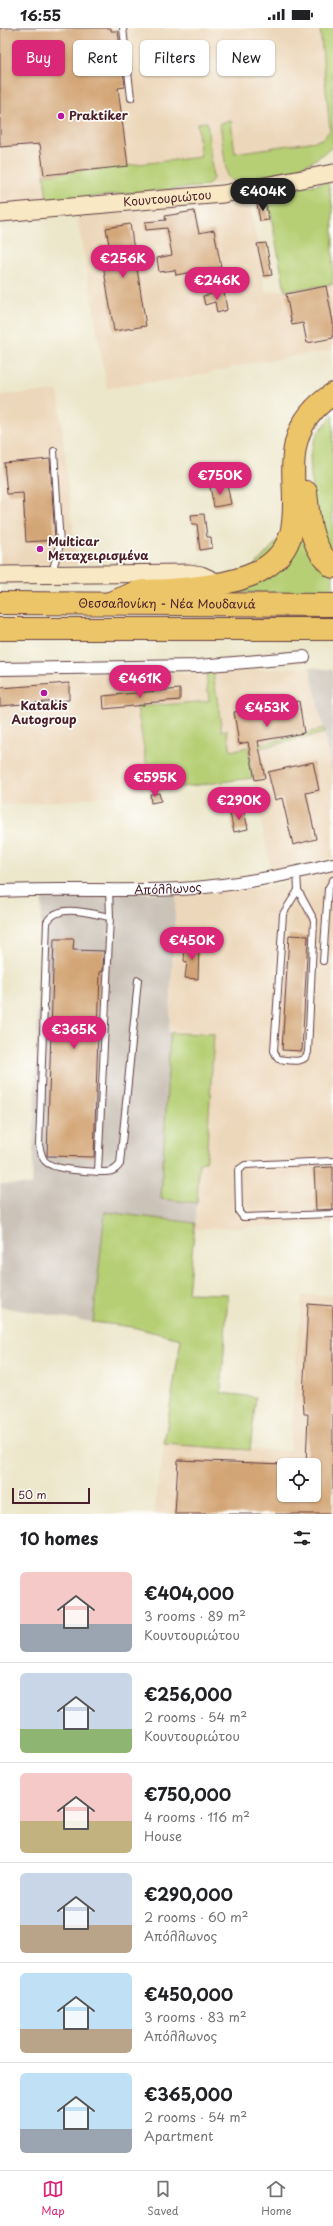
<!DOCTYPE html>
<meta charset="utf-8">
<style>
:root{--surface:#fff;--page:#f6f6f6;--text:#202124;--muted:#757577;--line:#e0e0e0;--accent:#db2777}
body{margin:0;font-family:"Playpen Sans",sans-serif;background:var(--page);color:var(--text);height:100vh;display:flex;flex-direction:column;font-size:15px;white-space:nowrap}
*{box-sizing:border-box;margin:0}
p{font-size:13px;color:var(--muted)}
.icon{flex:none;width:22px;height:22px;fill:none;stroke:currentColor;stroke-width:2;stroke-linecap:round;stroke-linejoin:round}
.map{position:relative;height:1486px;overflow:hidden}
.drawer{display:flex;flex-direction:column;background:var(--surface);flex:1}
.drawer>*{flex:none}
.hud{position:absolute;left:12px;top:12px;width:309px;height:36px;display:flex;gap:8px}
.buttons{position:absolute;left:277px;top:1430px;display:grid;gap:8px}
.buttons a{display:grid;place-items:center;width:44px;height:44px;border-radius:6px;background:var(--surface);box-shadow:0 1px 3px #0004;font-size:20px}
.scale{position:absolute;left:12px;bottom:10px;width:78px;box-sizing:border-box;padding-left:4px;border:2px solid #4a1f2b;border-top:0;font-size:11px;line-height:14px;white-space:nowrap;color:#4a1f2b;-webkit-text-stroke:3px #fdfcf7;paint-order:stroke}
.price{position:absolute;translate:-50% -34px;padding:0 9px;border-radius:14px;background:var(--accent);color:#fff;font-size:13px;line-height:26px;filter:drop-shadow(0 1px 2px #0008)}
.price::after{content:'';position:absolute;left:50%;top:24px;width:12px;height:9px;margin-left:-6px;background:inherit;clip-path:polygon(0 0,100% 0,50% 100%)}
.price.selected{background:#222;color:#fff}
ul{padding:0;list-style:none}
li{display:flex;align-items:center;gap:12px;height:100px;padding:0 20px}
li+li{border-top:1px solid var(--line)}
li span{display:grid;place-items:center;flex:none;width:112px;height:80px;border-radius:6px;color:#555}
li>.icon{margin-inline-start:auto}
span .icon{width:48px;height:48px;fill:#fffc;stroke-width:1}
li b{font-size:17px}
h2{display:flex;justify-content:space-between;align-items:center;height:48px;padding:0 20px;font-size:17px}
.tag{padding:0 14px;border-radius:6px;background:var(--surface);box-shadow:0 1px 3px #0004;font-size:14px;line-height:36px}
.tag.selected{background:var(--accent);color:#fff}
.status{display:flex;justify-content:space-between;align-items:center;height:28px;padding:0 20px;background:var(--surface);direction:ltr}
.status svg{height:11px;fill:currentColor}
.dock{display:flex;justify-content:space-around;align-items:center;height:56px;border-top:1px solid var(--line);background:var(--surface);font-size:11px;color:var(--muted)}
.dock a{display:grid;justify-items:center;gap:2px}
.dock .selected{color:var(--accent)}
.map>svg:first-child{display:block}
.built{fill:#ecd7ba;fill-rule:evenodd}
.industrial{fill:#cbc2b8}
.green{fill:#b6cf75;stroke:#807750}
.building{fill:#d3a576}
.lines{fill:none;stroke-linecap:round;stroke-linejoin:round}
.lane-casing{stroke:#623d43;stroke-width:8}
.street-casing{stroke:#623d43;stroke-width:14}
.secondary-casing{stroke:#623d43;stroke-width:19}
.highway-casing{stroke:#623d43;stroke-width:24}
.lane{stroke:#fff;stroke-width:6}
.street{stroke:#fff;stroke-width:12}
.secondary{stroke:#f8e8c3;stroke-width:17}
.highway{stroke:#edc569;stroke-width:22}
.poi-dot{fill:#b5179e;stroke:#fdfcf7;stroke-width:1.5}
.labels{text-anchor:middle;stroke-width:3.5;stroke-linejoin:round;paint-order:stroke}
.poi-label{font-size:12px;font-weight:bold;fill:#4a1f2b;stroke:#fdfcf7;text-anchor:start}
.street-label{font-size:12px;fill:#4a1f2b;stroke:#fdfcf7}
</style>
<div class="status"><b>16:55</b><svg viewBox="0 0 49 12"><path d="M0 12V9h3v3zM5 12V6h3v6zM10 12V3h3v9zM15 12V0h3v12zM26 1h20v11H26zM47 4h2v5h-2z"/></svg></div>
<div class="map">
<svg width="333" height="1486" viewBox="0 0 333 1486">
<rect width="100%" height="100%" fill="#fdfcf7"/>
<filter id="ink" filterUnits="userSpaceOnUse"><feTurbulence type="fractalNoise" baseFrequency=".025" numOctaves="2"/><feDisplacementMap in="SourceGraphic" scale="8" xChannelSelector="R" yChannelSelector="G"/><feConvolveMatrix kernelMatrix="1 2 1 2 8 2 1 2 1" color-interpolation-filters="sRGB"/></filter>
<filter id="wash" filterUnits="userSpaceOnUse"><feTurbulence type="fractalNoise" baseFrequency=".012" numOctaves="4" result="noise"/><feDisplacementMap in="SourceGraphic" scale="16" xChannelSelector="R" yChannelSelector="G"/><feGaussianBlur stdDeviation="0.9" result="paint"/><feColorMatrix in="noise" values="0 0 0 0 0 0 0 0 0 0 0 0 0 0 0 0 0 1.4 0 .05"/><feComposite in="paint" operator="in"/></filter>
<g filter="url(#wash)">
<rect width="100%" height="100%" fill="#ece6ca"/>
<!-- built -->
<path class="built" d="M0,0h333v118l-7,7 -30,17 -32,10 -104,11 -160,14z
M249,169l16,95 68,-8v66l-86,14 -55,13 -85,11 -30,-172 65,-5z
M58,363l19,174h-77v-170z
M310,639l13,62 -92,22 -4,-20h-5l-9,-59z
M144,645l62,1 3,27 -72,6 14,84 -68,8 -83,7v-132z
M324,705l9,41v84l-62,14 -23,-121z
M333,841v355l-138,5 4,-67h7l7,-128 -43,-1 6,-140 46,-1 53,-7z
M302,1267h31v219h-179l10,-70 125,7zM284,1437h30v30h-30z"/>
<!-- industrial -->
<path class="industrial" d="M310,639l23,3v104l-10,-45z
M42,865h134l-15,306 36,4 -2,20 -90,-11 -12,110 -93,-15v-123l32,1z"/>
<!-- green -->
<path class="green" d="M320,0h13v118c-27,25 -62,33 -97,37l-9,-6 -7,-54 11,-2 4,32 81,-12 8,-3 6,-8z
M207,94l6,57 -6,7 -160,15 -3,-26 157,-18 -4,-34z
M328,154l5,27v75l-48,7 -18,-97z
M333,387v143l-20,-45 -3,-59 7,-20z
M299,489l34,55v21l-138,-1 43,-8z
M213,644l9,59 5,-1 4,21 92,-22 1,4 -76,18 5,27 -102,13 -14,-84 72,-6 -3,-27z
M170,1005l44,1 -8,128 -7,1 -2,40 -36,-4z
M105,1184l90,11 -7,70 40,1 -7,99 35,4 -6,53 -86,-6 17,-105 -49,-12 -39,-5z"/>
<g id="blocks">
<!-- building -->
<path class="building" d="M0,0h111v3h7l7,56 -7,1 10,78 -84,9 -4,-31 -40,3z
M265,174l4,18 -9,1 -3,-17z
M194,183l5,22 15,-3 7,37 -45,8 -1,-5 -16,2 -2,-14 15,-3 -5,-27 -21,2 -1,-8 21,-2 -1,-4z
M130,196l16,102 -32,5 -14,-85 9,-1 -3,-17z
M266,215l6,32 -8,1 -7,-32z
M326,258l7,36v16l-26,5 -4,-20 -11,2 -6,-31z
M224,263l3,19 -10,3 -2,-11 -10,3 -2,-9z
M50,431l5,81 -29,2 -3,-49 -16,1 -3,-31z
M227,456l4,20 -17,3 -4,-20z
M204,486l3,23h4l1,11 -12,2 -3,-26h-5l-1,-9z
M69,655v17l-69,6v-18z
M180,661v11l-36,3v2l-40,4 -1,-13z
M299,673l5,32 -46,8 7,37 -10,2 -7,-38 -9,2 -5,-32z
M313,734l6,28 -13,3 10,46 -23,6 -11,-47 -7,2 -7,-28z
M159,765l2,8 -10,2 -1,-9z
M244,782l4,19 -14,3 -4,-19z
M289,907l19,1 -6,115 -20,-1z
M54,911h20l-1,11 31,1 -1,20 -3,1 -6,185 -47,-1z
M185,917l14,1 -1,33 -13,-1 2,-16 -3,-1z
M333,1139v42l-17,1 -2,-42z
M308,1276l25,2v208h-158l3,-54 106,4v31h30v-30h-8l2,-51h-4l-1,-18z"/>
</g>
</g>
<g filter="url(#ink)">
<use href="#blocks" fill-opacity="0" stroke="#623d43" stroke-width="1"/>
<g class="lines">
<defs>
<path id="lane" d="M123,0l8,70
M54,423l6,94 -6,20 2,7
M297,843l1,19 -15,24 -9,137 4,8c11,1 27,6 30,-7l6,-132 -16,-30
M109,861l1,28 -12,255c-12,-1 -44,-2 -52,-10 -5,-4 -5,-11 -7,-17l8,-223c11,-20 44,-8 63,-5
M323,933l5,-72 5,-9
M333,1133l-88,4 -7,5 1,42 4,5 90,-3
M98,1144c10,0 16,1 22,-8l18,-184"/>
<g id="street">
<path d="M0,641l198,-3 106,-9"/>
<path id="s1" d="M0,863c60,-3 120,1 180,-2 51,-3 103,-13 153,-25"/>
</g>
<g id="secondary">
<path id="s2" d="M0,185l223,-19 110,-21"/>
<path d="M0,547l189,-2 12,2 18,8"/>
</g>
<g id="highway">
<path d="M306,464c3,28 4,55 27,75"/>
<path id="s3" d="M0,575l333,2"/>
<path d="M110,575c9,-3 19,-8 28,-11 10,-2 21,-1 31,-2 27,-2 70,-6 94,-21 69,-43 -11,-123 70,-175"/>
<path d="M0,601h333"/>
</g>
</defs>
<!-- lane casing -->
<use href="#lane" class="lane-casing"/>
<!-- street casing -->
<use href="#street" class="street-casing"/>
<!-- secondary casing -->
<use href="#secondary" class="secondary-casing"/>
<!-- highway casing -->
<use href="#highway" class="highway-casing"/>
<!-- lane -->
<use href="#lane" class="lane"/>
<!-- street -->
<use href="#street" class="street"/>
<!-- secondary -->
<use href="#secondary" class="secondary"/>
<!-- highway -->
<use href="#highway" class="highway"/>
</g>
</g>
<!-- markers -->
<g class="poi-dot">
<circle cx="61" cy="88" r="4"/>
<circle cx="40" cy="521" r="4"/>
<circle cx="44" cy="665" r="4"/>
</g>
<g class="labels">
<!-- poi labels -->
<g class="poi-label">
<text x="69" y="92">Praktiker</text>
<text x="48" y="518">Multicar<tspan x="48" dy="14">Μεταχειρισμένα</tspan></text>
<text x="44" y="682" text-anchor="middle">Katakis<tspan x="44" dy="14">Autogroup</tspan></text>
</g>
<!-- street labels -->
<g class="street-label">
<text dy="4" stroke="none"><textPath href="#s2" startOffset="168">Κουντουριώτου</textPath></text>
<text dy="4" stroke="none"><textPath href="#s3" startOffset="167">Θεσσαλονίκη - Νέα Μουδανιά</textPath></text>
<text dy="4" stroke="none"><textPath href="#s1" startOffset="168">Απόλλωνος</textPath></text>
</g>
</g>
</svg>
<div class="buttons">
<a><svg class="icon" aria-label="locate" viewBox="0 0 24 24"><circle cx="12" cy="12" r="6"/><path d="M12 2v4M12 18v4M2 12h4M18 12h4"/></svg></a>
</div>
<div class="scale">50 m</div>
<b class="price selected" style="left:263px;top:184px">€404K</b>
<b class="price" style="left:123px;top:251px">€256K</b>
<b class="price" style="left:217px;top:273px">€246K</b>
<b class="price" style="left:220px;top:468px">€750K</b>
<b class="price" style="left:140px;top:671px">€461K</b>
<b class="price" style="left:267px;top:700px">€453K</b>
<b class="price" style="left:155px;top:770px">€595K</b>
<b class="price" style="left:239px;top:793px">€290K</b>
<b class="price" style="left:192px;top:933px">€450K</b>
<b class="price" style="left:74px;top:1022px">€365K</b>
<div class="hud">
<a class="tag selected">Buy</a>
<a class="tag">Rent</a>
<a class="tag">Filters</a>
<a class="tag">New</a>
</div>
</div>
<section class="drawer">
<h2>10 homes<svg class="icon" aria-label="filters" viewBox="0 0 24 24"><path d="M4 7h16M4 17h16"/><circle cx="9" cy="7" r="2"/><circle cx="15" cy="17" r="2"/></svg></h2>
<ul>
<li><span style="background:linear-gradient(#f6c9c9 65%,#9aa5b1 0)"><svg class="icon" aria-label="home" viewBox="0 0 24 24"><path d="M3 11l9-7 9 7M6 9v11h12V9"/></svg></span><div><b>€404,000</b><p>3 rooms · 89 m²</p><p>Κουντουριώτου</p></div></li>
<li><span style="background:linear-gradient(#c9d6e8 70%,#8fb573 0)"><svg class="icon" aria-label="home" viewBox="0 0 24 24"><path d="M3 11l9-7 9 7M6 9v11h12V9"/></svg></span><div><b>€256,000</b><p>2 rooms · 54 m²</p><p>Κουντουριώτου</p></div></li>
<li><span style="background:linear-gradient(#f6c9c9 60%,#c2b280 0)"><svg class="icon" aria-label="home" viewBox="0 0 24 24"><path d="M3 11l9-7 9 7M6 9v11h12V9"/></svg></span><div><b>€750,000</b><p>4 rooms · 116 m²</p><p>House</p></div></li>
<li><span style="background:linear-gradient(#c9d6e8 65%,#b9a48a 0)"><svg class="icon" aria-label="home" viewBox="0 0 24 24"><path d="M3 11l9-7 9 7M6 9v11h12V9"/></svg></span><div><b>€290,000</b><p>2 rooms · 60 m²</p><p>Απόλλωνος</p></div></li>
<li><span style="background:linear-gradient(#bfe0f5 70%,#b9a48a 0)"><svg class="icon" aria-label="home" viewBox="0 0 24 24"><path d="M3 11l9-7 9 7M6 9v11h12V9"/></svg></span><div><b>€450,000</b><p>3 rooms · 83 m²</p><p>Απόλλωνος</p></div></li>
<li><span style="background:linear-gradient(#bfe0f5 70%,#9aa5b1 0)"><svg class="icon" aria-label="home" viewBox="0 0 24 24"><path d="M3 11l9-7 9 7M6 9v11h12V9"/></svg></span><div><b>€365,000</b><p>2 rooms · 54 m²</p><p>Apartment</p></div></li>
</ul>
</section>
<nav class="dock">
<a class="selected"><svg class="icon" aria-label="map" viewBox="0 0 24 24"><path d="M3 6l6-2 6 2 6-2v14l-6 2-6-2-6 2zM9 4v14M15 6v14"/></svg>Map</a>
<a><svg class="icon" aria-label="saved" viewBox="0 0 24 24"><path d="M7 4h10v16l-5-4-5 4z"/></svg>Saved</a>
<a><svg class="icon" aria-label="home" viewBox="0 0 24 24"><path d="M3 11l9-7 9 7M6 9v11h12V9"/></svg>Home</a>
</nav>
